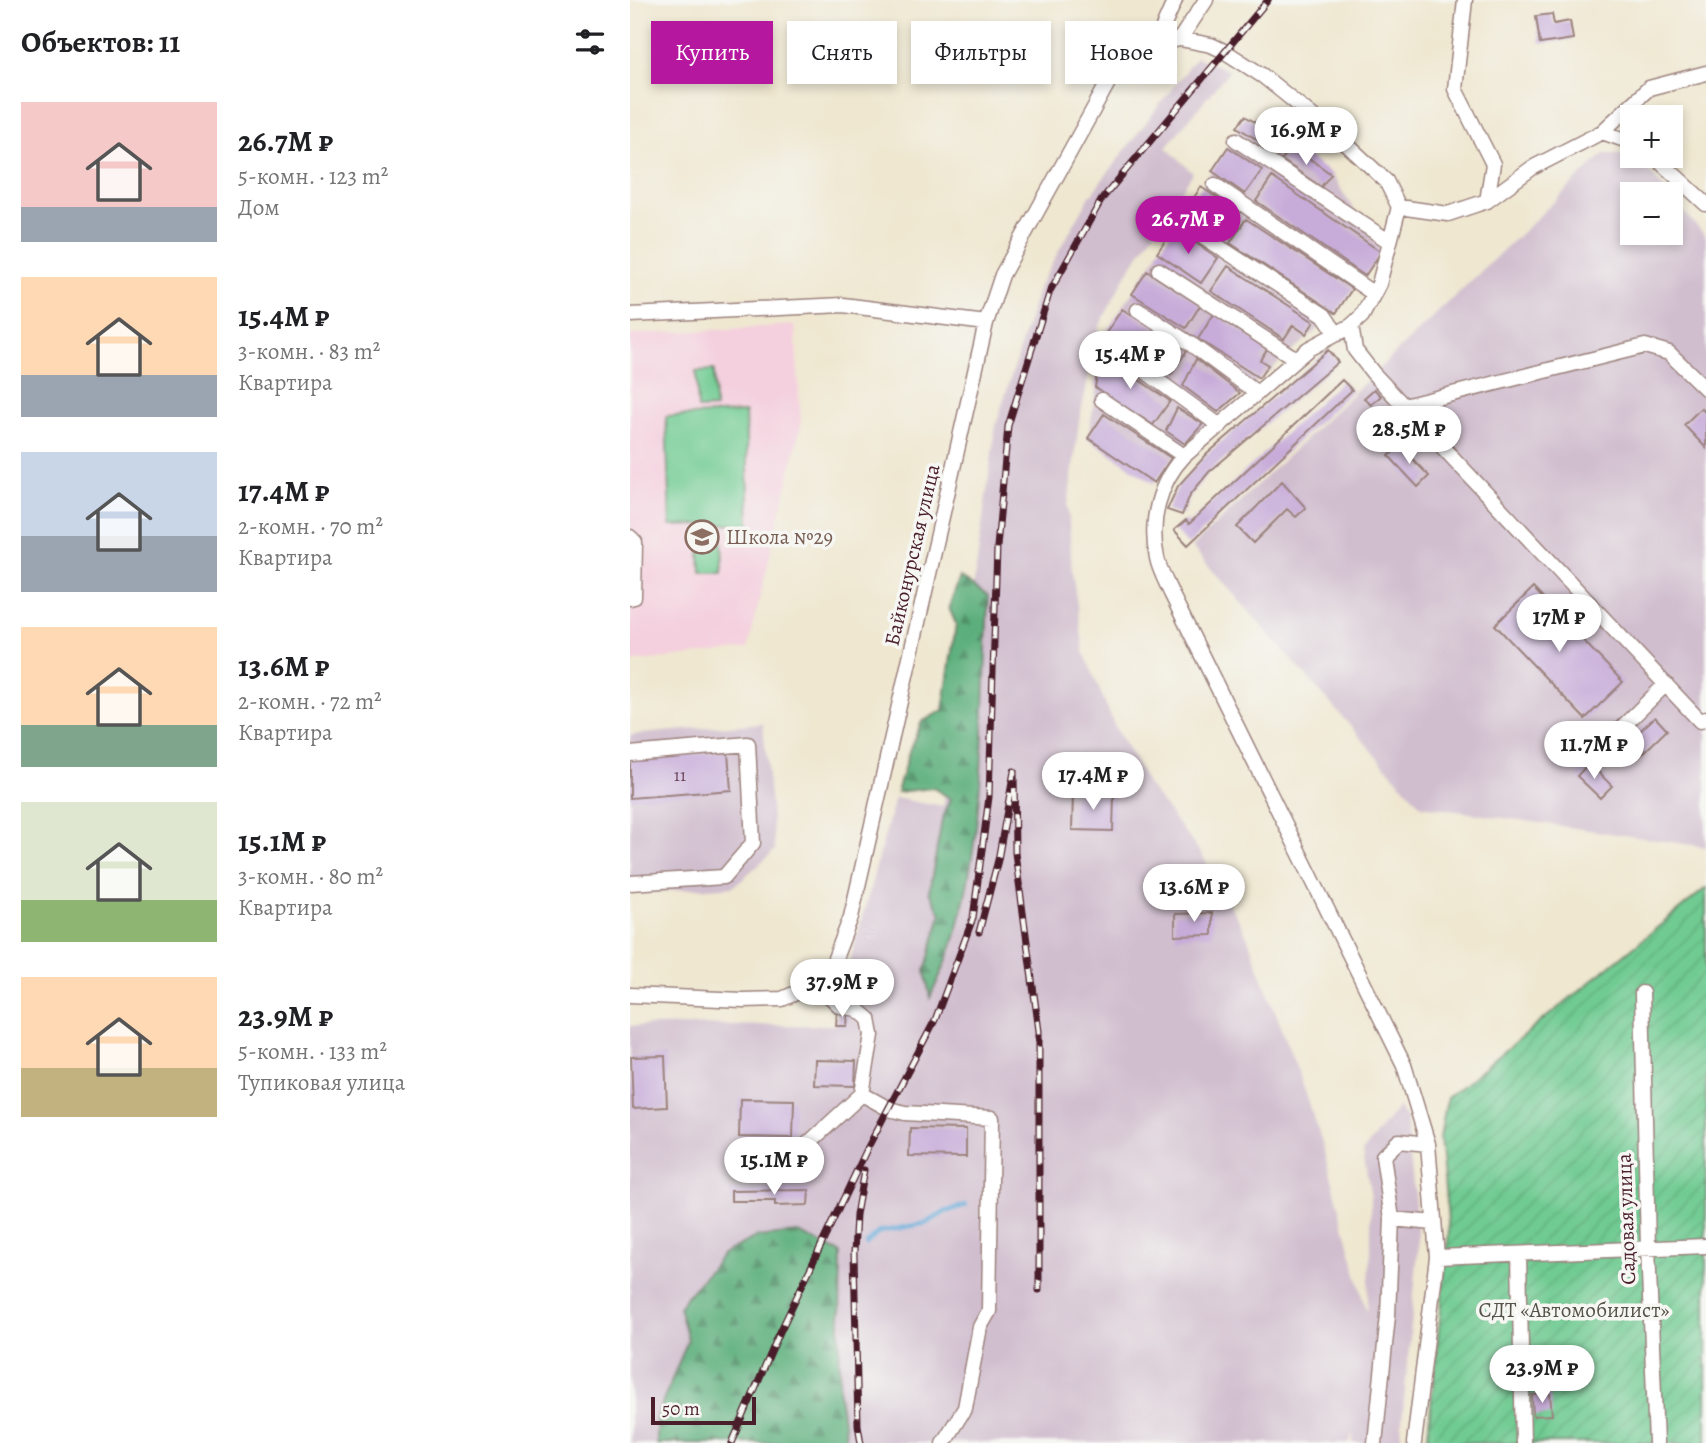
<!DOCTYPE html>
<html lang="ru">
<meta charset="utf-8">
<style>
:root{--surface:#fff;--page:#f6f6f6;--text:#202124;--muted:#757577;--accent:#b5179e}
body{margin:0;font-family:Alegreya,serif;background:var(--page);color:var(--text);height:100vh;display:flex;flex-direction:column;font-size:26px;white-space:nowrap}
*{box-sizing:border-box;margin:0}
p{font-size:23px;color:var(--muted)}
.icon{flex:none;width:38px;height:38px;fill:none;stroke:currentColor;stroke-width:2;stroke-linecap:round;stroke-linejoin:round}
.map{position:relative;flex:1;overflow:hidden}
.sheet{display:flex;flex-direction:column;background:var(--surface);width:630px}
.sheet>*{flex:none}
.banner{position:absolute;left:21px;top:21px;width:665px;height:63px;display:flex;gap:14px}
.fabs{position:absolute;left:990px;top:105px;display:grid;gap:14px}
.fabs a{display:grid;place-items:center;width:63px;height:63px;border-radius:0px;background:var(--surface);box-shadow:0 4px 10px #0003;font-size:35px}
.scale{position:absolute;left:21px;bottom:18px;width:105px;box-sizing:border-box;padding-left:7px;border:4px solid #4a1f2b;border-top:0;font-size:19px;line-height:24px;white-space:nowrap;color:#4a1f2b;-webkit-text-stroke:5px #f6f6f2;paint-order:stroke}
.price{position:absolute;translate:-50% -60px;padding:0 16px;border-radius:24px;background:#fff;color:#222;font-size:23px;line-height:46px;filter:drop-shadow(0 2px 4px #0008)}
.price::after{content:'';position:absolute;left:50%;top:42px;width:21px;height:16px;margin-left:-10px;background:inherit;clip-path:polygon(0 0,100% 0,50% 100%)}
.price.selected{background:var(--accent);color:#fff}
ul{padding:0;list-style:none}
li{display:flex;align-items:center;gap:21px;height:175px;padding:0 21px}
li span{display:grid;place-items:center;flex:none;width:196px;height:140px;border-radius:0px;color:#555}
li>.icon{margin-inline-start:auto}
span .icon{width:84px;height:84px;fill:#fffc;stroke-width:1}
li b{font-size:30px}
h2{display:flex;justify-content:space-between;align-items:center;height:84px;padding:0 21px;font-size:30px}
.chip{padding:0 24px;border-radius:0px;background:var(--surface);box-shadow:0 4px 10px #0003;font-size:24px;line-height:63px}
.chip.selected{background:var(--accent);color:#fff}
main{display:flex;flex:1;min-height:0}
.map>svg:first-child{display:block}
.built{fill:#f4cfde}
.industrial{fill:#d0bdce}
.grass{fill:#70cb92;stroke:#5d755e;stroke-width:2}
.forest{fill:url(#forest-firs);stroke:#536754;stroke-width:2}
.garden{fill:url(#garden-furrows);stroke:#5d755e;stroke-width:2}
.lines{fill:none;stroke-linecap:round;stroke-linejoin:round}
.stream{stroke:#60a7d7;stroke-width:4.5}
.building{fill:#c7acd9}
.minor-casing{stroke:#9c837e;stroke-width:17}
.minor{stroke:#fff;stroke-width:14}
.rail-casing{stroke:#4a1f2b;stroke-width:7}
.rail{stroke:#f6f6f2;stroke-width:4.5;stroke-dasharray:13;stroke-linecap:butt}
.labels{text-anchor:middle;stroke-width:7;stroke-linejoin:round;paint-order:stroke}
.number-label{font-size:18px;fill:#694256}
.education-label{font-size:21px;fill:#785e54;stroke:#f6f6f2;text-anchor:start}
.street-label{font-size:21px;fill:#4a1f2b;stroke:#f6f6f2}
.park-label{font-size:21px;fill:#55534a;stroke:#f6f6f2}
</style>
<main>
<section class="sheet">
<h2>Объектов: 11<svg class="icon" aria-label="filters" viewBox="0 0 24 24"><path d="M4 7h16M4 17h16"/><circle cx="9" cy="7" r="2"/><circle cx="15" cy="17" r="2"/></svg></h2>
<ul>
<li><span style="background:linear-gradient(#f6c9c9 75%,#9aa5b1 0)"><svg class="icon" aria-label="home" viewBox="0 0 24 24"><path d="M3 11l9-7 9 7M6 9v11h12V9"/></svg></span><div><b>26.7M ₽</b><p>5-комн. · 123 m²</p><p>Дом</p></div></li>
<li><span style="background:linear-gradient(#ffd9b3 70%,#9aa5b1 0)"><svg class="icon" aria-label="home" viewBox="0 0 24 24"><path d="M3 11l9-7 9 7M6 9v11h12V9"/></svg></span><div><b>15.4M ₽</b><p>3-комн. · 83 m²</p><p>Квартира</p></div></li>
<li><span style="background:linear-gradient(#c9d6e8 60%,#9aa5b1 0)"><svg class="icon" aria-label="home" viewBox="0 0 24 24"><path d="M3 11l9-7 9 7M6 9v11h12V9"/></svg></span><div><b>17.4M ₽</b><p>2-комн. · 70 m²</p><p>Квартира</p></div></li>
<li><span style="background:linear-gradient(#ffd9b3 70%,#7fa58c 0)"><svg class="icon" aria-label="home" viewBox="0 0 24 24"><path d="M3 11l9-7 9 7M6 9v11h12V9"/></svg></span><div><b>13.6M ₽</b><p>2-комн. · 72 m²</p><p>Квартира</p></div></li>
<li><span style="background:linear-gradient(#dfe7d0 70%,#8fb573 0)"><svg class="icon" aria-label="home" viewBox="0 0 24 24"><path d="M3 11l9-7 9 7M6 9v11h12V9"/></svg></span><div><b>15.1M ₽</b><p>3-комн. · 80 m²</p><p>Квартира</p></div></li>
<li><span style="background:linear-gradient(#ffd9b3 65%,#c2b280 0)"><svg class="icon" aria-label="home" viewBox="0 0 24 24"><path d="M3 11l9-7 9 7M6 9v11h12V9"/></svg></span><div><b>23.9M ₽</b><p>5-комн. · 133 m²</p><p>Тупиковая улица</p></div></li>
</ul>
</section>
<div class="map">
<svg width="1076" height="1443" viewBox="0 0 1076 1443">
<defs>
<pattern id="forest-firs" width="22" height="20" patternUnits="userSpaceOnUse" patternTransform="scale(1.75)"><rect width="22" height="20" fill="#5caf7c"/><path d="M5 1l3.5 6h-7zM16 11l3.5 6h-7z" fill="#4e8e66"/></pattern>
<pattern id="garden-furrows" width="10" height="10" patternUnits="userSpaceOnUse" patternTransform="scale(1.75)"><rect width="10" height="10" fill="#70cb92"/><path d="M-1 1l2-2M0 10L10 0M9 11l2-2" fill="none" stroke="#62ae7e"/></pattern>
</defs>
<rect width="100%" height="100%" fill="#f6f6f2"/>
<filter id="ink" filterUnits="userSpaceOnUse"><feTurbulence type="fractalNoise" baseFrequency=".0143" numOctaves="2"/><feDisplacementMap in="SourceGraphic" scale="14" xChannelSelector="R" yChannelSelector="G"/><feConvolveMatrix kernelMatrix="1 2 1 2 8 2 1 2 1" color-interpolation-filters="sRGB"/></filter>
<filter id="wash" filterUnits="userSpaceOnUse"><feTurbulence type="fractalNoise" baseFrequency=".00686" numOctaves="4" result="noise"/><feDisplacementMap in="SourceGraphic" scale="28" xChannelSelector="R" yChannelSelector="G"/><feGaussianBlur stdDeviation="1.57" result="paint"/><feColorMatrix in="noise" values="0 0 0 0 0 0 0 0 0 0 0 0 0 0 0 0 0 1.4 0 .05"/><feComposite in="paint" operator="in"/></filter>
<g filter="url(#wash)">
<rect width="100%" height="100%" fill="#efe7d0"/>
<!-- built -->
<path class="built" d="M165,325l6,100 -53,224 -118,13v-327z"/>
<!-- industrial -->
<path class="industrial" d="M566,57l33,14 -63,76 27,26 -67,102 -27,52 -20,95 -11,84 4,65 12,81 31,75 32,57 55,71 45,81 56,149 20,60 44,167 4,-61v-54l-8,-45 35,-45 8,11 13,123 -19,202h-47v-10l-4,10h-719v-417l206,-1 5,-31 54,-196 48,9 53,-382 43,-139 51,-90z
M615,116l86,58 50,78 -45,61 -151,131 -31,39 -66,-45 18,-105 122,-186z
M974,154h29l36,40h-36v39h38v-36l35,40v610l-285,-41 -229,-259z
M133,723l12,127 -41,36 -104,8v-159z"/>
<!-- grass -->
<path class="grass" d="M84,370l1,38 -17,1 -2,-38z
M115,413l4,111 -79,2 -4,-110z
M92,531l1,42h-22l-2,-41z"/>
<!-- forest -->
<path class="forest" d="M330,577l28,19c-5,108 -2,221 -29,326 -6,27 -18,51 -29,76l-5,-27 16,-57 -12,-22 13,-72 9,-21 -18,-11 -36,4 13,-44 12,-26 21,-12 13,-86 -7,-16z
M168,1233l43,20 -2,141 7,49h-190v-25l32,-77 -9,-35 43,-52 34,-17z"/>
<!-- garden -->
<path class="garden" d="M1076,888v555h-279l22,-212 -9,-93 7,-40z"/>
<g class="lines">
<!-- stream -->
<path class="stream" d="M236,1244l13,-12 48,-9 18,-11 21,-7"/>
</g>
<g id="blocks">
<!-- building -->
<path class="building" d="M922,14l2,10 16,-3 3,18 -33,5 -4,-28z
M615,116l34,21 -7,12 -35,-22z
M662,146l39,28 -10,13 -39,-27z
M598,147l34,23 -17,24 -33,-23z
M642,177l109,75 -16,24 -109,-75z
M571,187l34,23 -16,24 -34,-23z
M616,219l106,70 -16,24 -106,-70z
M544,228l44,30 -17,25 -44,-30z
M598,266l86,56 -8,12 -13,-9 -9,14 -73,-48z
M517,271l54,33 -15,24 -54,-34z
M492,309l65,41 -16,25 -65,-42z
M584,314l53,35 -7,11 8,5 -9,13 -61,-39z
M698,350l10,12 -129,110 -19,23 -8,20 -15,-5 11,-24 29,-32z
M471,354l69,47 -17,24 -58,-38z
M566,359l44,34 -22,19 -35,-26z
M712,380l10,10 -164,155 -14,-15 12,-10 3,4z
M744,389l7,7 -10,9 -7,-7z
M547,408l26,16 -18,20 -19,-13z
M1071,408l5,5v35l-22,-23z
M474,414l67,44 -17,25 -66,-45z
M770,446l29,30 -11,11 -29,-31z
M652,481l24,27 -10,9 -9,-8 -34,34 -16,-16z
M903,588l90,94 -38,37 -90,-94z
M1025,717l12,13 -30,29 -13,-13z
M98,753l3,37 -101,8v-38z
M959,763l23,23 -12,12 -23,-22z
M443,794l41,1 -1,36 -41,-1z
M582,913v22l-37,1v-22z
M207,1011l11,1 -1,14h-11z
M35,1056l2,51 -34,2 -2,-52z
M185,1060l41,1 -1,25 -41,-1z
M110,1099l54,1 -1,38 -54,-1z
M280,1128l56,1v28l-57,-1z
M179,1190l-1,15 -33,1v-5h-44v-10z
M920,1394l2,21 -19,1 -1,-21z"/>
</g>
</g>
<g filter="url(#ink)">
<use href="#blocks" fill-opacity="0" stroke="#9c837e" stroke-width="2"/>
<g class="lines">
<defs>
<path id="minor" d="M835,0l-10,89 38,75 -6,37
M550,39l26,-39
M526,43l19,-43
M972,132l47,-44 57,-15
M606,140l154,102
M1024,156l52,48
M585,185l159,109
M769,207l49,7 39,-13 45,-33 70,-36 31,11
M557,226l137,89 13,19
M529,270l137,89
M508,310l54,35 65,48
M0,315l213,-10 143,18
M721,326l4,24 18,23 327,348 6,-2
M482,347l108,79
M472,400l82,56
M774,406l241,-60 24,7 37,36
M0,537l5,5 -1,55 -4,1
M968,751l68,-67
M0,754l118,-10 5,99 -29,34 -94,6
M1012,993l6,255 8,195
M0,995l113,5 39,-1 35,-15 15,-18 19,-49 135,-594 16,-48 113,-205 19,-17 22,-10 24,-4 31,6 13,6 39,25 78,63 45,42 13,26 -20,77 -17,32 -11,10 -43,23 -124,107c-25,26 -35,66 -27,102 2,11 9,24 14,35l233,472 24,79 9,113 -23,186
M232,1094l27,15 16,4 87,5 -3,193 -9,16 -15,81 -22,35
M144,1175l88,-81 10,-59 -3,-16 -12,-10 -17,-3 -23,-22
M762,1219l42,4
M889,1255l4,188
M807,1257l269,-11
M745,1443l13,-128 4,-96 -9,-63 16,-15 29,3"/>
</defs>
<!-- minor casing -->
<use href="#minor" class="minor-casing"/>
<!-- minor -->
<use href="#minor" class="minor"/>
<defs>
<path id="rail" d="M349,932l19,-72 16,-89 1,82 24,178v259
M102,1443l47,-109 88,-185 68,-129 38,-102 16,-121 8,-250 11,-121 42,-135 52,-92 166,-199
M231,1443l-3,-18 -4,-172 2,-38 8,-45"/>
</defs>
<!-- rail casing -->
<use href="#rail" class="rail-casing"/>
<!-- rail -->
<use href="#rail" class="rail"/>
</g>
</g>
<!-- icons -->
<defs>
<symbol id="school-ring" viewBox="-11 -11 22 22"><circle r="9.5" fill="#f6f6f2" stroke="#8d6e63" stroke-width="1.5"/><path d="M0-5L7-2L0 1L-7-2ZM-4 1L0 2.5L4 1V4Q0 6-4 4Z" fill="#8d6e63"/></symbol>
</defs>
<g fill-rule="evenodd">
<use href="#school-ring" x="53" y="518" width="38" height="38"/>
</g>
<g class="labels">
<!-- number labels -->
<g class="number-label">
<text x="50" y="781">11</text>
</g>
<!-- education labels -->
<g class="education-label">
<text x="96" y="544">Школа №29</text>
</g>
<!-- street labels -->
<g class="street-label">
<text transform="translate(282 555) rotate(-77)" y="7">Байконурская улица</text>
<text transform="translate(996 1219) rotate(-92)" y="7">Садовая улица</text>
</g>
<!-- park labels -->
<g class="park-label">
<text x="944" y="1317">СДТ «Автомобилист»</text>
</g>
</g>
</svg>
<div class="fabs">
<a>+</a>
<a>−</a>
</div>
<div class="scale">50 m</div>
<b class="price" style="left:676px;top:167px">16.9M ₽</b>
<b class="price selected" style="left:558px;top:256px">26.7M ₽</b>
<b class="price" style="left:500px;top:391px">15.4M ₽</b>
<b class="price" style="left:779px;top:466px">28.5M ₽</b>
<b class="price" style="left:929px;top:654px">17M ₽</b>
<b class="price" style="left:964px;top:781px">11.7M ₽</b>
<b class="price" style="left:463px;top:812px">17.4M ₽</b>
<b class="price" style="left:564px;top:924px">13.6M ₽</b>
<b class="price" style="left:212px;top:1019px">37.9M ₽</b>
<b class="price" style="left:144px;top:1197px">15.1M ₽</b>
<b class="price" style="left:912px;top:1405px">23.9M ₽</b>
<div class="banner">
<a class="chip selected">Купить</a>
<a class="chip">Снять</a>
<a class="chip">Фильтры</a>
<a class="chip">Новое</a>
</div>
</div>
</main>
